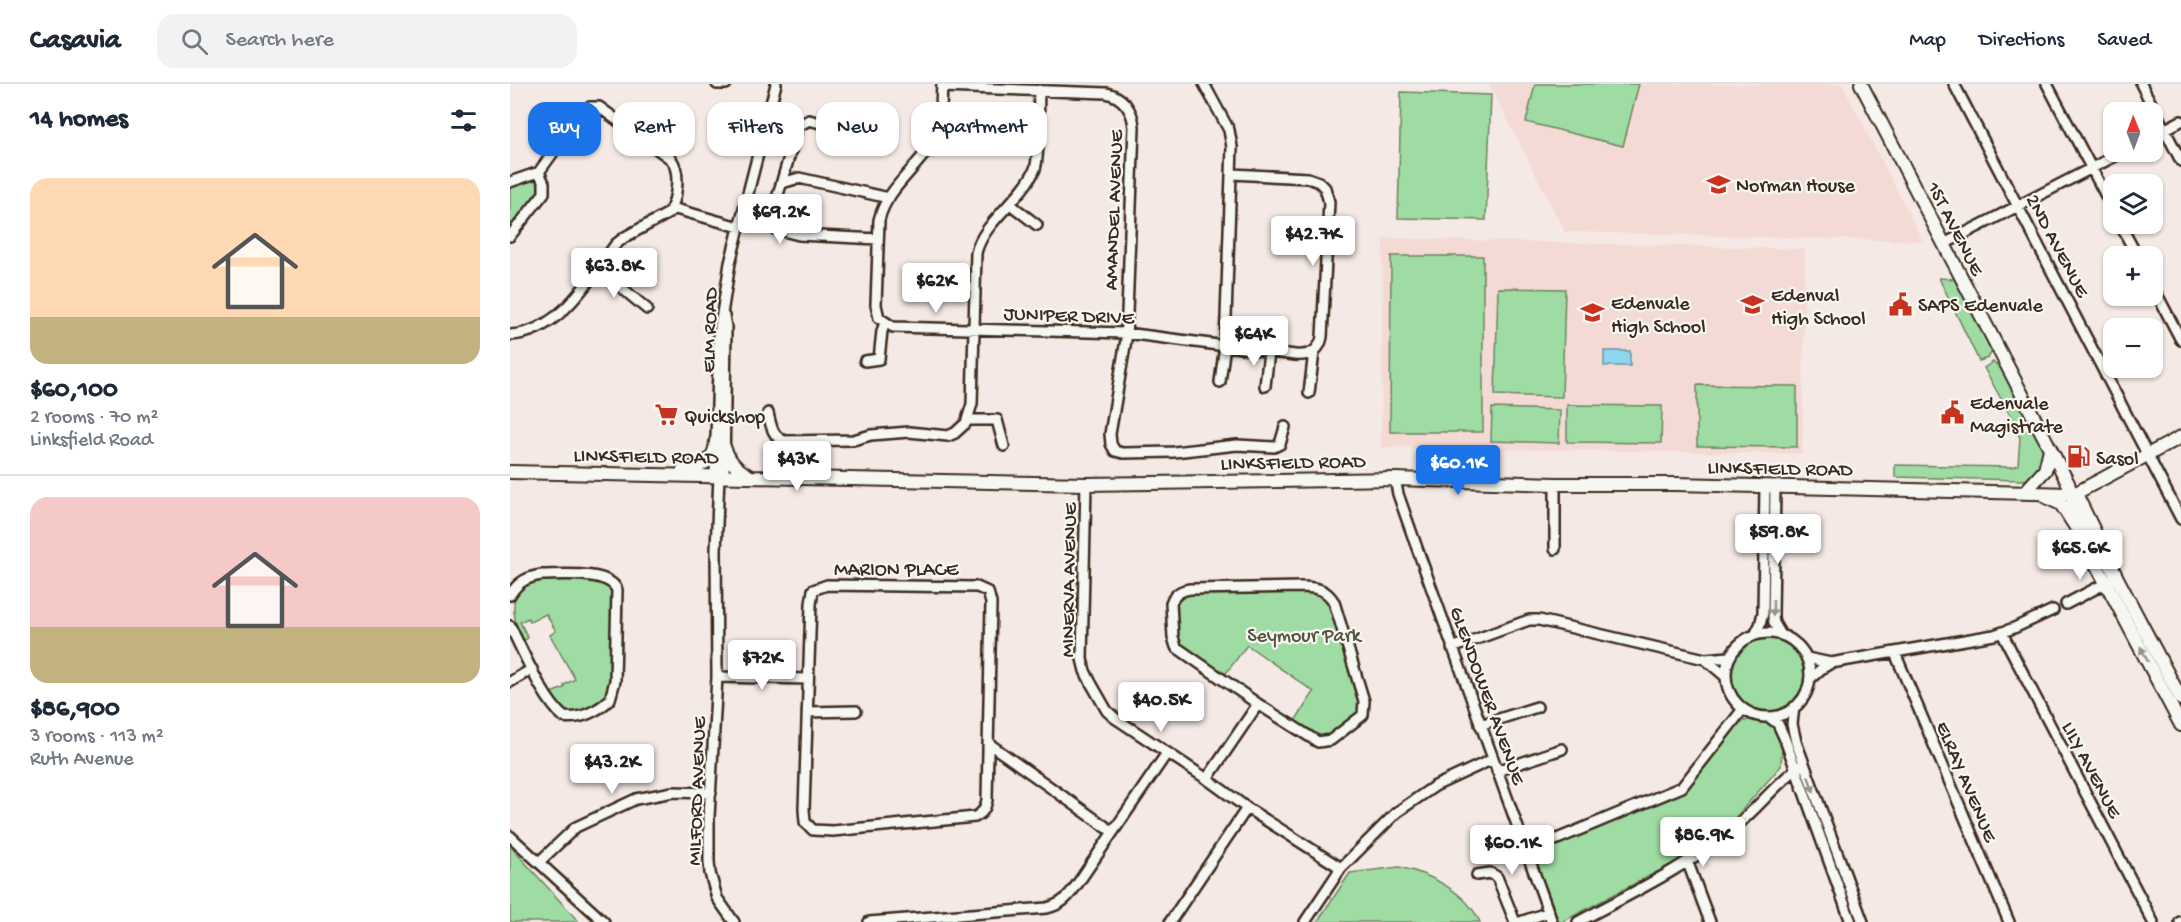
<!DOCTYPE html>
<meta charset="utf-8">
<style>
:root{--surface:#fff;--page:#f2f2f3;--text:#1f2937;--muted:#747a83;--line:#e0e1e3;--accent:#1a73e8}
body{margin:0;font-family:"Gochi Hand",sans-serif;background:var(--page);color:var(--text);height:100vh;display:flex;flex-direction:column;font-size:22px;white-space:nowrap}
*{box-sizing:border-box;margin:0}
p{font-size:20px;color:var(--muted)}
.icon{flex:none;width:33px;height:33px;fill:none;stroke:currentColor;stroke-width:2;stroke-linecap:round;stroke-linejoin:round}
.map{position:relative;flex:1;overflow:hidden}
.sheet{display:flex;flex-direction:column;background:var(--surface);width:510px}
.sheet>*{flex:none}
.top-card{position:absolute;left:18px;top:18px;width:570px;height:54px;display:flex;gap:12px}
.needle{width:39px;rotate:359deg}
.buttons{position:absolute;left:1593px;top:18px;display:grid;gap:12px}
.buttons a{display:grid;place-items:center;width:60px;height:60px;border-radius:12px;background:var(--surface);box-shadow:0 2px 4px #0004;font-size:30px}
.price{position:absolute;translate:-50% -51px;padding:0 14px;border-radius:6px;background:#fff;color:#222;font-size:20px;line-height:39px;filter:drop-shadow(0 2px 3px #0008)}
.price::after{content:'';position:absolute;left:50%;top:36px;width:18px;height:14px;margin-left:-9px;background:inherit;clip-path:polygon(0 0,100% 0,50% 100%)}
.price.current{background:var(--accent);color:#fff}
ul{padding:0;list-style:none}
li{display:grid;align-content:center;gap:12px;height:318px;padding:0 30px}
li+li{border-top:2px solid var(--line)}
li span{display:grid;place-items:center;height:186px;border-radius:18px;color:#555}
li>.icon{margin-inline-start:auto}
span .icon{width:108px;height:108px;fill:#fffc;stroke-width:1}
li b{font-size:26px}
h2{display:flex;justify-content:space-between;align-items:center;height:72px;padding:0 30px;font-size:26px}
.pill{padding:0 21px;border-radius:18px;background:var(--surface);box-shadow:0 2px 4px #0004;font-size:21px;line-height:54px}
.pill.current{background:var(--accent);color:#fff}
header{display:flex;align-items:center;gap:36px;box-sizing:border-box;height:84px;padding:0 30px;background:var(--surface);border-bottom:2px solid var(--line)}
header strong{font-size:28px}
nav{display:flex;gap:33px;margin-inline-start:auto;font-size:21px}
.search{width:420px;height:54px;background:var(--page);display:flex;align-items:center;gap:15px;box-sizing:border-box;padding:0 21px;border-radius:18px;color:var(--muted);font-size:22px}
main{display:flex;flex:1;min-height:0}
.map>svg:first-child{display:block}
.built{fill:#f4dad5}
.green{fill:#9fdca3;stroke:#6d8360;stroke-width:1.5}
.water{fill:#8fd7f1;stroke:#6d929d;stroke-width:1.5}
.lines{fill:none;stroke-linecap:round;stroke-linejoin:round}
.minor-casing{stroke:#3b2a1e;stroke-width:14}
.major-casing{stroke:#3b2a1e;stroke-width:16}
.minor{stroke:#f6f6f2;stroke-width:9}
.major{stroke:#f6f6f2;stroke-width:12}
.oneway{fill:#989088}
.labels{text-anchor:middle;stroke-width:4.5;stroke-linejoin:round;paint-order:stroke}
.poi-label{font-size:20px;fill:#3b2a1e;stroke:#f6f6f2;text-anchor:start}
.street-label{font-size:20px;fill:#3b2a1e;stroke:#f6f6f2}
.park-label{font-size:20px;fill:#54563f;stroke:#f6f6f2}
</style>
<header>
<strong>Casavia</strong>
<div class="search"><svg class="icon" aria-label="search" viewBox="0 0 24 24"><circle cx="10" cy="10" r="6"/><path d="M15 15l6 6"/></svg>Search here</div>
<nav><a>Map</a><a>Directions</a><a>Saved</a></nav>
</header>
<main>
<section class="sheet">
<h2>14 homes<svg class="icon" aria-label="filters" viewBox="0 0 24 24"><path d="M4 7h16M4 17h16"/><circle cx="9" cy="7" r="2"/><circle cx="15" cy="17" r="2"/></svg></h2>
<ul>
<li><span style="background:linear-gradient(#ffd9b3 75%,#c2b280 0)"><svg class="icon" aria-label="home" viewBox="0 0 24 24"><path d="M3 11l9-7 9 7M6 9v11h12V9"/></svg></span><div><b>$60,100</b><p>2 rooms · 70 m²</p><p>Linksfield Road</p></div></li>
<li><span style="background:linear-gradient(#f6c9c9 70%,#c2b280 0)"><svg class="icon" aria-label="home" viewBox="0 0 24 24"><path d="M3 11l9-7 9 7M6 9v11h12V9"/></svg></span><div><b>$86,900</b><p>3 rooms · 113 m²</p><p>Ruth Avenue</p></div></li>
</ul>
</section>
<div class="map">
<svg width="1671" height="838" viewBox="0 0 1671 838">
<rect width="100%" height="100%" fill="#f5e9e5"/>
<filter id="ink" filterUnits="userSpaceOnUse"><feTurbulence type="fractalNoise" baseFrequency=".0167" numOctaves="2"/><feDisplacementMap in="SourceGraphic" scale="12" xChannelSelector="R" yChannelSelector="G"/><feConvolveMatrix kernelMatrix="1 2 1 2 8 2 1 2 1" color-interpolation-filters="sRGB"/></filter>
<g filter="url(#ink)">
<!-- built -->
<path class="built" d="M979,0h353l81,157 -358,-9z
M873,154l422,11 -3,205 -421,-7z"/>
<!-- green -->
<path class="green" d="M1025,0h104l-16,62 -97,-24z
M891,8l90,3 -5,125 -88,-2z
M22,94l5,1 5,12 -32,40v-45z
M881,172h92v176h-93z
M1429,194l15,1 39,71 -5,8 -9,3z
M988,204l67,1 -3,108 -67,-2z
M1483,278l10,8 23,45 -10,11 -32,-58z
M1187,301l100,1v61l-100,-1z
M1057,321l95,1 -1,37 -94,-1z
M982,324l68,2 -1,33 -68,-2z
M1522,345l14,18 -7,30 -16,3 -128,-3v-12l117,2 6,-2 2,-28 -3,-4z
M27,495l64,1 11,9 -1,95 -6,15c-11,5 -33,22 -44,10 -4,-4 -7,-11 -10,-16l13,-5v-3l11,-6 -25,-44 6,-4 -10,-17 -16,8 -2,-4 -8,4 8,16 -5,3c-9,-17 -13,-38 -4,-54 5,-4 13,-5 18,-8z
M676,507l138,1 15,11 28,98 -8,20 -28,22 -40,-16 23,-35 -67,-47 -23,31 -46,-31 -2,-7 -1,-39z
M1220 591a37 37 0 1 1 74 0a37 37 0 1 1-74 0Z
M1242,635l19,4 6,7 5,17 -1,19 -47,53 -49,38 -123,65h-3l-26,-68 150,-64 54,-67z
M0,762l69,76h-69z
M889,783c32,7 67,25 81,55h-163l33,-49z"/>
<!-- water -->
<path class="water" d="M1094,267h26v15h-26z"/>
<g class="lines">
<defs>
<path id="minor" d="M207,0h9
M432,0c-1,16 0,37 -6,51 -14,31 -49,51 -57,85l-3,85 3,13 14,9 233,6 169,22c14,1 24,-3 27,-18l7,-135 -4,-14 -6,-6 -11,-4 -76,-4
M694,0l25,46 3,17 -7,198 -5,37
M1444,0l227,435
M1537,0l67,127
M1631,0l40,77
M432,3l164,6c17,3 27,18 28,34l-8,213 -16,94 1,10 4,7 8,2 51,-1 63,-7 37,2 6,-3 5,-17
M343,48l-44,-12 -11,6 -25,86 -1,12 3,5 24,6 79,4
M1642,52l29,-15
M0,98l29,-10
M272,99l17,-5 90,20
M500,120l27,21
M162,124l67,19
M1610,140l17,32
M0,152l34,-43v-10l-5,-11 44,-61 7,-4h9l72,52c10,13 6,40 -2,54l-44,24 -9,7c-27,36 -57,89 -106,91
M1434,160l179,-92
M88,184l49,41
M1642,201l29,55
M214,232l2,11 -2,148
M355,277l14,-2 3,-28 3,-8
M755,302l4,-34
M799,309l5,-41
M258,329c3,12 4,24 17,28l68,-1 18,-5 38,-3 39,4 7,-3 11,-10 6,-19 4,-151c7,-31 46,-54 59,-84 5,-13 3,-61 4,-79
M459,336h28l7,26
M205,391l4,-142 11,-70 46,-179
M209,391l-3,76 1,126 -8,140v45l1,11 7,25 17,24
M885,395l3,15 19,54 135,374
M576,400l-4,175 3,12 6,12 16,28 8,7 92,61 40,29 94,60
M1265,403l-2,130 1,6 7,12
M1045,465v-65
M317,501l150,2 11,5 3,11 -4,197c-2,9 -4,13 -12,17l-142,14 -20,-1 -8,-8 -1,-13 7,-205 2,-14z
M0,511c8,-13 17,-18 32,-20 19,0 67,-5 75,15l-2,91 -5,18c-10,11 -30,21 -46,18 -21,-17 -41,-66 -54,-91
M1556,520l46,-24
M1216 591a42 42 0 1 1 84 0a42 42 0 1 1-84 0Z
M1492,549l151,289
M1245,551l5,-10 3,-12 2,-127
M942,564l77,-28h10l166,39 24,-2
M1385,569l114,269
M1297,574l24,5
M1195,575l20,17
M207,593l91,2
M1300,595l11,-10 10,-6 163,-28 20,-7 39,-18
M0,598l22,-13
M1284,623l-2,17 4,18 67,180
M297,628l49,-1
M1259,633l9,7 6,13 67,185
M970,641l57,-18
M478,659l125,89
M987,687l65,-22
M697,695l51,-75 -82,-57 -3,-10 -2,-34c3,-8 10,-13 19,-14l113,-2c15,1 23,2 31,15l30,99 -1,14 -32,25 -13,2 -60,-38
M0,752l94,86
M1016,768l156,-65 61,-78
M29,778l37,-35 60,-28 37,-7 38,1
M1178,779l22,59
M967,791l13,-2 7,4 18,45
M359,838l178,-14c15,-4 20,-10 29,-22l91,-133
M660,838l77,-114
M795,838l36,-54 56,-56 38,-26 58,-27
M1010,838l29,-10
M1068,838c54,-29 111,-56 158,-96 24,-20 42,-45 68,-63
M1670,838h1"/>
<path id="major" d="M1351,0l207,399 12,46 8,20 93,176
M213,360c5,16 12,24 26,32
M173,386c19,-5 32,-7 33,-29
M0,388l576,12 309,-5 160,5h121l394,10 6,-1 105,-56
M1565,408l42,86 64,121
M1514,409l21,-23 5,-21
M1536,413l15,7 14,22"/>
</defs>
<!-- minor casing -->
<use href="#minor" class="minor-casing"/>
<!-- major casing -->
<use href="#major" class="major-casing"/>
<!-- minor -->
<use href="#minor" class="minor"/>
<!-- major -->
<use href="#major" class="major"/>
</g>
<!-- one-way arrows -->
<defs><path id="oneway-solid" d="M-6-.8H1V-3.2L6.5 0L1 3.2V.8H-6Z" transform="scale(1.5)"/></defs>
<g class="oneway">
<use href="#oneway-solid" transform="translate(1263 524) rotate(90)"/>
<use href="#oneway-solid" transform="translate(1634 570) rotate(-117)"/>
<use href="#oneway-solid" transform="translate(1301 700) rotate(70)"/>
</g>
</g>
<!-- icons -->
<defs>
<symbol id="school-bare" viewBox="-9 -9 18 18"><path d="M0-5L7-2L0 1L-7-2ZM-4 1L0 2.5L4 1V4Q0 6-4 4Z" fill="#c8321e" stroke="#f6f6f2" stroke-width="2.5" paint-order="stroke"/></symbol>
<symbol id="civic-bare" viewBox="-9 -9 18 18"><path d="M-.6-6.5H3V-4.5H.6V-3L4-1V1h2V6H-6V1h2V-1L-.6-3ZM-1.2 2.5V6h2.4V2.5Z" fill="#c8321e" stroke="#f6f6f2" stroke-width="2.5" paint-order="stroke"/></symbol>
<symbol id="supermarket-bare" viewBox="-9 -9 18 18"><path d="M-6-5.5h2.5l.6 2H6L4.5 2H-2.5L-4.4-4H-6ZM-1.5 3.2a1.3 1.3 0 1 0 .1 0ZM3 3.2a1.3 1.3 0 1 0 .1 0Z" fill="#c8321e" stroke="#f6f6f2" stroke-width="2.5" paint-order="stroke"/></symbol>
<symbol id="fuel-bare" viewBox="-9 -9 18 18"><path d="M-5.5-6h7V0h2V4h1.3V-2.5L3-4.5l.8-.8L6-3V5H2.5V1h-1V6h-7ZM-4.2-4.7v3.2H.2V-4.7Z" fill="#c8321e" stroke="#f6f6f2" stroke-width="2.5" paint-order="stroke"/></symbol>
</defs>
<g fill-rule="evenodd">
<use href="#school-bare" x="1192" y="84" width="33" height="33"/>
<use href="#civic-bare" x="1374" y="204" width="33" height="33"/>
<use href="#school-bare" x="1226" y="204" width="33" height="33"/>
<use href="#school-bare" x="1066" y="212" width="33" height="33"/>
<use href="#civic-bare" x="1426" y="312" width="33" height="33"/>
<use href="#supermarket-bare" x="140" y="314" width="33" height="33"/>
<use href="#fuel-bare" x="1552" y="356" width="33" height="33"/>
</g>
<g class="labels">
<!-- poi labels -->
<g class="poi-label">
<text x="1226" y="107">Norman House</text>
<text x="1261" y="217">Edenval<tspan x="1261" dy="23">High School</tspan></text>
<text x="1101" y="225">Edenvale<tspan x="1101" dy="23">High School</tspan></text>
<text x="1408" y="227">SAPS Edenvale</text>
<text x="1460" y="325">Edenvale<tspan x="1460" dy="23">Magistrate</tspan></text>
<text x="174" y="338">Quickshop</text>
<text x="1586" y="380">Sasol</text>
</g>
<!-- street labels -->
<g class="street-label">
<text transform="translate(602 126) rotate(-88)" y="7">AMANDEL AVENUE</text>
<text transform="translate(1447 144) rotate(63)" y="7">1ST AVENUE</text>
<text transform="translate(1549 161) rotate(62)" y="7">2ND AVENUE</text>
<text transform="translate(559 230) rotate(2)" y="7">JUNIPER DRIVE</text>
<text transform="translate(198 246) rotate(-88)" y="7">ELM ROAD</text>
<text transform="translate(136 371) rotate(1)" y="7">LINKSFIELD ROAD</text>
<text transform="translate(783 377) rotate(-1)" y="7">LINKSFIELD ROAD</text>
<text transform="translate(1270 383) rotate(1)" y="7">LINKSFIELD ROAD</text>
<text x="386" y="491">MARION PLACE</text>
<text transform="translate(557 496) rotate(-89)" y="7">MINERVA AVENUE</text>
<text transform="translate(979 611) rotate(70)" y="7">GLENDOWER AVENUE</text>
<text transform="translate(1583 685) rotate(62)" y="7">LILY AVENUE</text>
<text transform="translate(1458 697) rotate(67)" y="7">ELRAY AVENUE</text>
<text transform="translate(185 707) rotate(-88)" y="7">MILFORD AVENUE</text>
</g>
<!-- park labels -->
<g class="park-label">
<text x="794" y="557">Seymour Park</text>
</g>
</g>
</svg>
<div class="buttons">
<a><svg class="needle" viewBox="-14 -14 28 28"><path d="M0-13l5 13h-10z" fill="#e53935"/><path d="M0 13l5-13h-10z" fill="#747a83"/></svg></a>
<a><svg class="icon" aria-label="layers" viewBox="0 0 24 24"><path d="M12 4l9 5-9 5-9-5zM3 14l9 5 9-5"/></svg></a>
<a>+</a>
<a>−</a>
</div>
<b class="price" style="left:270px;top:161px">$69.2K</b>
<b class="price" style="left:803px;top:183px">$42.7K</b>
<b class="price" style="left:104px;top:215px">$63.8K</b>
<b class="price" style="left:426px;top:230px">$62K</b>
<b class="price" style="left:744px;top:283px">$64K</b>
<b class="price" style="left:287px;top:408px">$43K</b>
<b class="price current" style="left:948px;top:412px">$60.1K</b>
<b class="price" style="left:1268px;top:481px">$59.8K</b>
<b class="price" style="left:1570px;top:497px">$65.6K</b>
<b class="price" style="left:252px;top:607px">$72K</b>
<b class="price" style="left:651px;top:649px">$40.5K</b>
<b class="price" style="left:102px;top:711px">$43.2K</b>
<b class="price" style="left:1193px;top:784px">$86.9K</b>
<b class="price" style="left:1002px;top:792px">$60.1K</b>
<div class="top-card">
<a class="pill current">Buy</a>
<a class="pill">Rent</a>
<a class="pill">Filters</a>
<a class="pill">New</a>
<a class="pill">Apartment</a>
</div>
</div>
</main>
